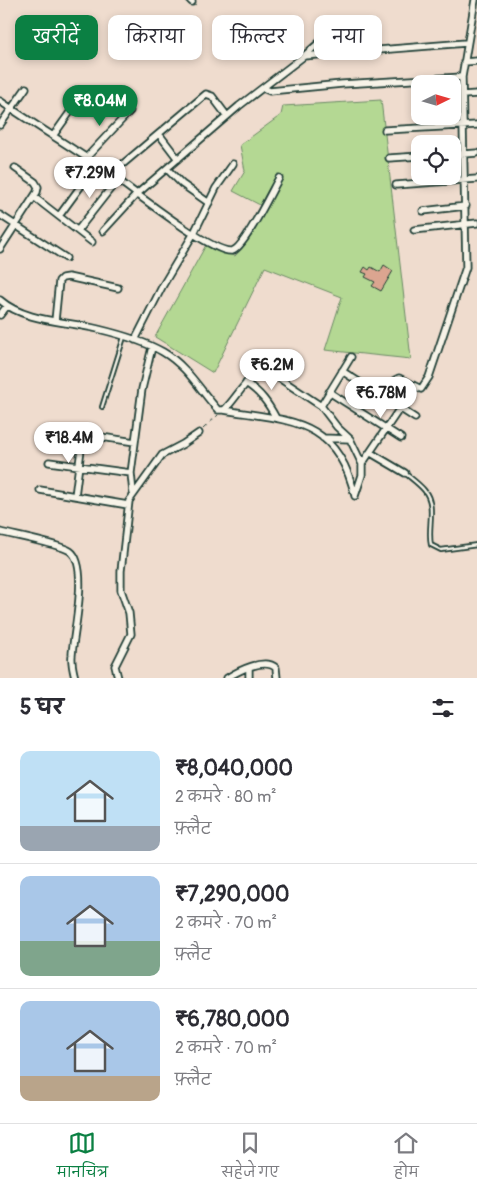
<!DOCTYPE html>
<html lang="hi">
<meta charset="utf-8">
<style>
:root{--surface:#fff;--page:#f7f7f7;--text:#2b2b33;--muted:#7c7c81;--line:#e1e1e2;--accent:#0b8043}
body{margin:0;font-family:Pangolin,"Playpen Sans Deva",sans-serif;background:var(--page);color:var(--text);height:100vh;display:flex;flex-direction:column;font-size:19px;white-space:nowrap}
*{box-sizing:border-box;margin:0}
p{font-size:16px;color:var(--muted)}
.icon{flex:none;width:28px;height:28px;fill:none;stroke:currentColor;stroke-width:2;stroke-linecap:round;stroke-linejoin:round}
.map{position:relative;height:678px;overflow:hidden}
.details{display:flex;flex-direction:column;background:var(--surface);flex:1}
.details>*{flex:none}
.hud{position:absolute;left:15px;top:15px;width:448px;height:45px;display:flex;gap:10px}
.needle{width:32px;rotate:85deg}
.tools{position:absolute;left:411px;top:75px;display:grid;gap:10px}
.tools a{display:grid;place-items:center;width:50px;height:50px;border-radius:10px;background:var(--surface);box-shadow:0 2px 8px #0003;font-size:25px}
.price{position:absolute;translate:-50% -42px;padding:0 11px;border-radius:18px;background:#fff;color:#222;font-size:16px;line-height:32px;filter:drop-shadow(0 1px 2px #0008)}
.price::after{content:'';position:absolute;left:50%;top:30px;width:15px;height:11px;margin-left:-8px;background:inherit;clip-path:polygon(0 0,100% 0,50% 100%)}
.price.on{background:var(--accent);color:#fff}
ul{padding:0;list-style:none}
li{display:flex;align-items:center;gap:15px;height:125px;padding:0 20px}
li+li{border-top:1px solid var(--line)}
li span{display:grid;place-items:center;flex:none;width:140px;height:100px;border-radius:10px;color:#555}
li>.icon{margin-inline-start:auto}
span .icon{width:60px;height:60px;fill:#fffc;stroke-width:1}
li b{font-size:21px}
h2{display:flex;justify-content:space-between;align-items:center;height:60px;padding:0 20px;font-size:21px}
.chip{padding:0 18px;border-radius:10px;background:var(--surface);box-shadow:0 2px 8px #0003;font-size:18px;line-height:45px}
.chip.on{background:var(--accent);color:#fff}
.dock{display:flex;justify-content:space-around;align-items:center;height:70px;border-top:1px solid var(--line);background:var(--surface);font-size:14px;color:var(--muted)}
.dock a{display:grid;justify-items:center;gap:2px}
.dock .on{color:var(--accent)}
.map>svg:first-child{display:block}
.green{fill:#b4d893;stroke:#6a8a64}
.building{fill:#dba590;stroke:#1f3d34}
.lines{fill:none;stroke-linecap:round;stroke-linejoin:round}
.service-casing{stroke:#1f3d34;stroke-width:6}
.minor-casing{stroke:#1f3d34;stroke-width:9}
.path{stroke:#1f3d34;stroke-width:1;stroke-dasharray:5 4;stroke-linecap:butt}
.service{stroke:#f7f3e8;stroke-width:2.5}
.minor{stroke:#f7f3e8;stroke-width:5.5}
</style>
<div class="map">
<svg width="477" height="678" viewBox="0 0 477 678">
<rect width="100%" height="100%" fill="#efdcce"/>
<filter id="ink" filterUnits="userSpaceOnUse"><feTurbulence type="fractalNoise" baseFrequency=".02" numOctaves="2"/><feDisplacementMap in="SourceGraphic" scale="10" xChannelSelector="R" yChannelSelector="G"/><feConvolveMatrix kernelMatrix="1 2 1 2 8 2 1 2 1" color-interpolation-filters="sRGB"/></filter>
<g filter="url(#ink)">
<!-- green -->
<path class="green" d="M381,100l30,259 -86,-9 17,-53 -77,-30 -52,106 -58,-36 51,-92 29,11 7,-8 40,-71 -5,-3 -17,31 -27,-14 12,-20 -5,-26 41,-30 2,-9z"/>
<!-- building -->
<path class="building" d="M384,265l9,6 -12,20 -9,-5 3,-4 -10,-5 2,-3 -5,-2 3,-5 4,3 2,-3 9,5z"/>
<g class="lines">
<defs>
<path id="service" d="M102,407l22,-70
M406,474c6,5 13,10 18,16 13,15 3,38 7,55l10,5 36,-5"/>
<path id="minor" d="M190,0l2,2
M304,56l33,-29
M464,62l13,-1
M263,88l7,3 72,-7 120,-7
M463,95l14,-1
M0,101c32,22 66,43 99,65 22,15 112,88 133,85 12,-2 40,-61 47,-73
M0,125l26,-37
M385,130l92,-5
M159,134l19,25
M53,136l30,-42
M452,155l25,-2
M86,158l44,-47
M389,158l31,-2
M167,169l15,15 27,19
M111,174l95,-80 6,2 15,20
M396,185l81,-6
M34,197l58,45
M423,211l43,-5
M0,215l66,43
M59,216l38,-52
M78,230l40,-51
M414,230l63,-7
M103,231l34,-37 102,-88 65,-50 162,-13
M0,249l37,-57 1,-5 -3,-5 -20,-14
M0,300c25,22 67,21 98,29 21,5 46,12 65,23 24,14 37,38 55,58h6c14,-12 24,-40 46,-38l51,34 16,21 13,12 12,25v11l-7,21
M0,315l7,-9
M55,321l4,-40 3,-3 6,-1 50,11
M135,340l28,-55 31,-52 22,-45 17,-24
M342,371l73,47
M246,383c15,10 22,20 30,35
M329,392l72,46
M384,397l11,-17 4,-2 22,11 8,-12 37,-110 -4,-190 13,-77
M321,406l30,-49
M224,410c66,11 113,8 131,86
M60,431l75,11
M323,438l27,1
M371,453l34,20
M49,462l82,11
M362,464l53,-78
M40,490l88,15
M133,493l-2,-20 11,-84 10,-42
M75,496l8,-62
M0,532c15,4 59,12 70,19 20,14 3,83 2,104 -1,8 1,15 3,23
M118,678l-3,-12 16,-32 -2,-21 -8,-23v-19l8,-70 33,-46 21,-11 16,-11
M227,678c11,-7 38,-21 49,-10l1,10
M249,678v-10"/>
</defs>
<!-- service casing -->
<use href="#service" class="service-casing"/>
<!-- minor casing -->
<use href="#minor" class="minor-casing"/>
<!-- path -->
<path class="path" d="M203,429l15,-14"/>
<!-- service -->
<use href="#service" class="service"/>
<!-- minor -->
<use href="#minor" class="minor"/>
</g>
</g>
</svg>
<div class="tools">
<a><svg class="needle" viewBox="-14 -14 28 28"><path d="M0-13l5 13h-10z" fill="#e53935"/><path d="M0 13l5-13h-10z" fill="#7c7c81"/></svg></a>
<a><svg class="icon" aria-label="locate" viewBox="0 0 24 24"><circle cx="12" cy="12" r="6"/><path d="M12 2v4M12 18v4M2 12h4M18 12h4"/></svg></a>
</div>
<b class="price on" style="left:100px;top:127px">₹8.04M</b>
<b class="price" style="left:90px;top:199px">₹7.29M</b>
<b class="price" style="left:272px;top:391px">₹6.2M</b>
<b class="price" style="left:381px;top:419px">₹6.78M</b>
<b class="price" style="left:69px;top:464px">₹18.4M</b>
<div class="hud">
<a class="chip on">खरीदें</a>
<a class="chip">किराया</a>
<a class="chip">फ़िल्टर</a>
<a class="chip">नया</a>
</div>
</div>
<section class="details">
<h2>5 घर<svg class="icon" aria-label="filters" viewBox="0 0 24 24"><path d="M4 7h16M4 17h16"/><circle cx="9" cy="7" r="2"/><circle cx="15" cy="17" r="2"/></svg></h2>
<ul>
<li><span style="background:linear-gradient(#bfe0f5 75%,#9aa5b1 0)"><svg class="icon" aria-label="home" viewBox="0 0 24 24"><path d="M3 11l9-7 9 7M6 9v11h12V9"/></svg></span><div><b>₹8,040,000</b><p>2 कमरे · 80 m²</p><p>फ़्लैट</p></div></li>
<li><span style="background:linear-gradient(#a9c7e8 65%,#7fa58c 0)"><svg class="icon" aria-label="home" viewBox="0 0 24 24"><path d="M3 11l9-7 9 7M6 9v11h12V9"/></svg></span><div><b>₹7,290,000</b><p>2 कमरे · 70 m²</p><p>फ़्लैट</p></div></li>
<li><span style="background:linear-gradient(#a9c7e8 75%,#b9a48a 0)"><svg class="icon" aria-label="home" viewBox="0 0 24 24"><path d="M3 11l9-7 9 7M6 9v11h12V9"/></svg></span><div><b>₹6,780,000</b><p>2 कमरे · 70 m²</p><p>फ़्लैट</p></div></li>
</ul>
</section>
<nav class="dock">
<a class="on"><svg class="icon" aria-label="map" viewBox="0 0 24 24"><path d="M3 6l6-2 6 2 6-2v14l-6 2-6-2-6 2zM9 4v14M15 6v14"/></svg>मानचित्र</a>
<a><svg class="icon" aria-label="saved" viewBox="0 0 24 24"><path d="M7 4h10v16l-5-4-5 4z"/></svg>सहेजे गए</a>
<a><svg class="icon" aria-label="home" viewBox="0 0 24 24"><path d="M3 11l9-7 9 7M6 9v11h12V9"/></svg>होम</a>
</nav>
